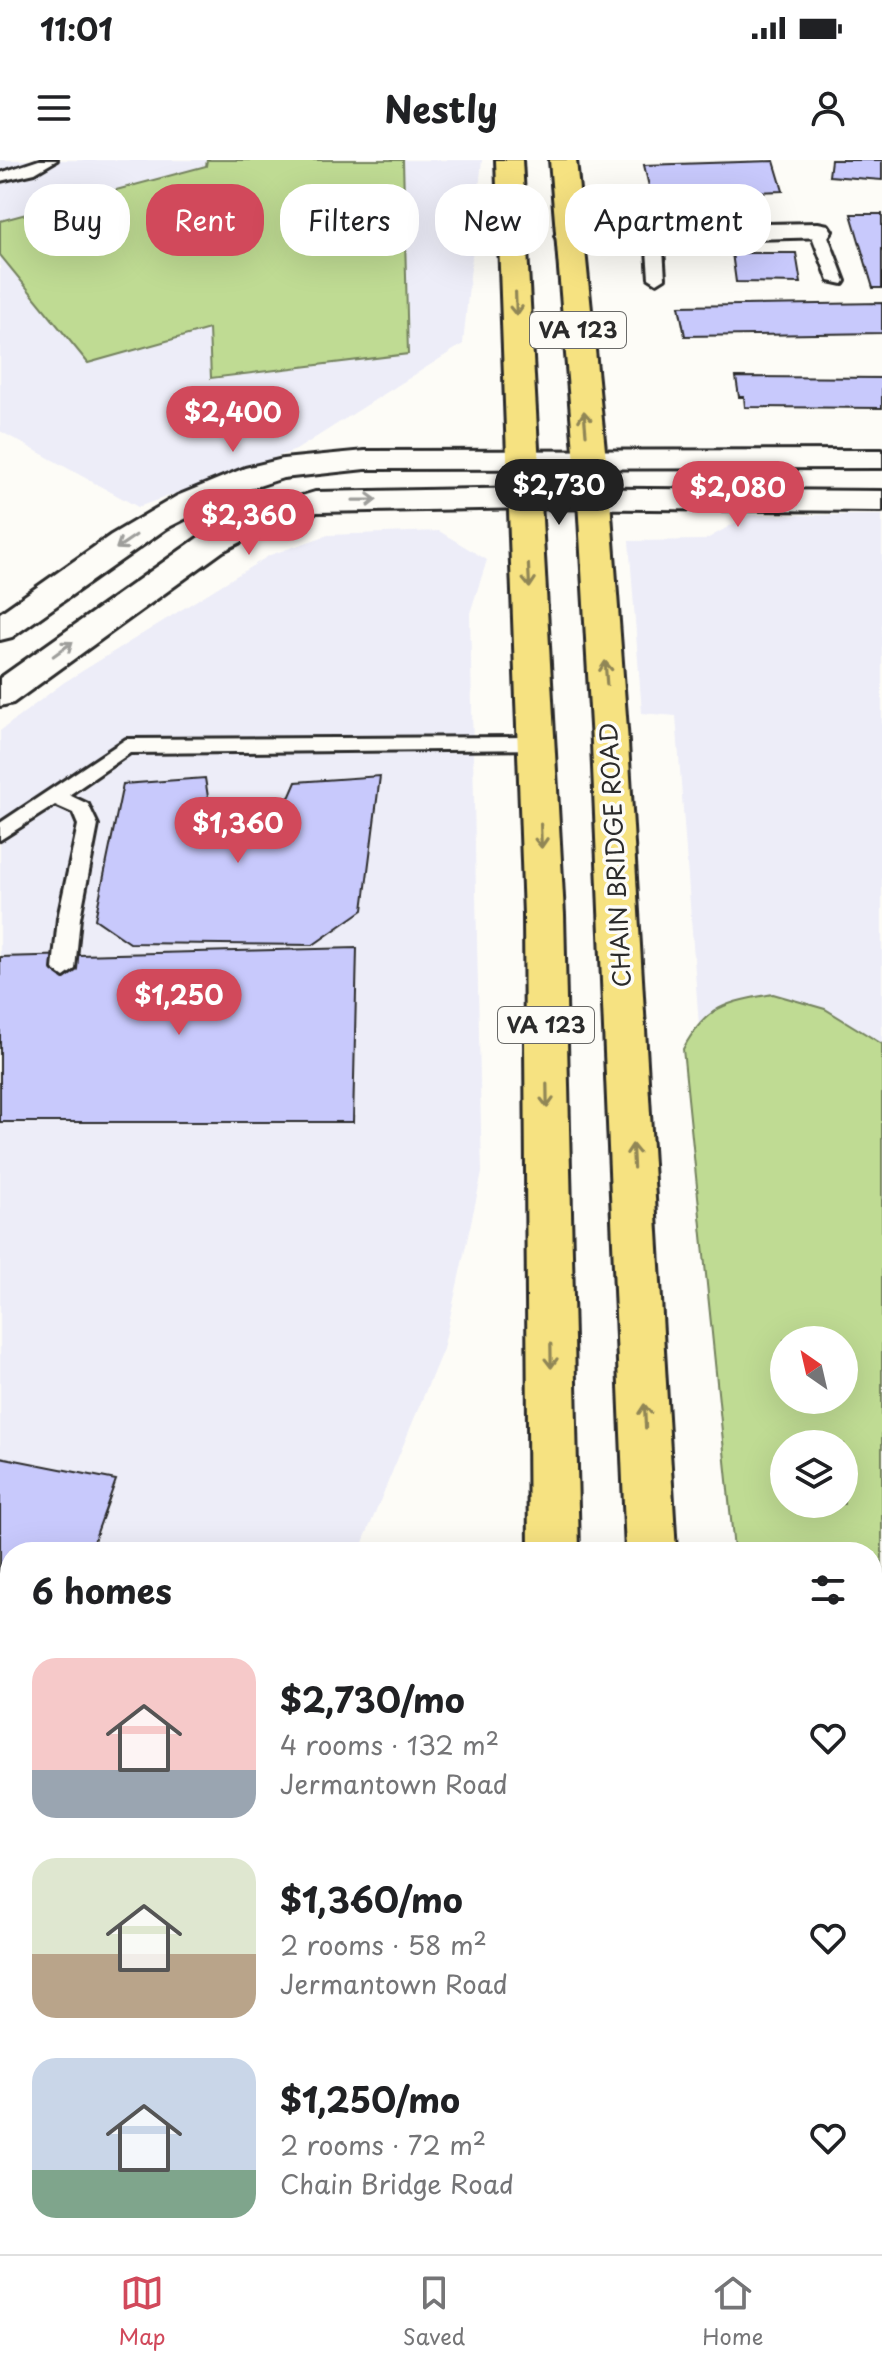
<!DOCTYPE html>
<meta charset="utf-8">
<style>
:root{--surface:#fff;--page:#f2f2f2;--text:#202124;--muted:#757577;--line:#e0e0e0;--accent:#d1495b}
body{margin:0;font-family:"Playpen Sans",sans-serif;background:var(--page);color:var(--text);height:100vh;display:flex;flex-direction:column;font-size:30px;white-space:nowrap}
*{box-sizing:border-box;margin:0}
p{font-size:26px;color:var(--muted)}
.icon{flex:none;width:44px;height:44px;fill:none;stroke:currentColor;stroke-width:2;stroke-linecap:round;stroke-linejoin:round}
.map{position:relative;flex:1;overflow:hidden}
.details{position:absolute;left:0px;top:1382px;width:882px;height:712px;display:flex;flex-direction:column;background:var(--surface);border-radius:32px 32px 0 0;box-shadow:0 8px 32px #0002}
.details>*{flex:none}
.hud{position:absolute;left:24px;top:24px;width:834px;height:72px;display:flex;gap:16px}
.needle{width:52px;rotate:326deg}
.buttons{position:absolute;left:770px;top:1166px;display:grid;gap:16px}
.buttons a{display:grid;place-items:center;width:88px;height:88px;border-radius:50%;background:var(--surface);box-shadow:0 8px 32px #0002;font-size:40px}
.price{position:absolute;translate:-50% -68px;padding:0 18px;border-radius:28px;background:var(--accent);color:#fff;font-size:26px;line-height:52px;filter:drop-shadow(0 2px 4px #0008)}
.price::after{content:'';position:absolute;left:50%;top:48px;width:24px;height:18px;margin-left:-12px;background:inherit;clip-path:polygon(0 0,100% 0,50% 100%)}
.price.selected{background:#222;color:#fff}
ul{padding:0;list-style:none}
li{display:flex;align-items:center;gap:24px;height:200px;padding:0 32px}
li span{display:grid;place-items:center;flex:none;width:224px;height:160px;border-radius:24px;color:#555}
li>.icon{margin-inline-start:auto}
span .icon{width:96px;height:96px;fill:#fffc;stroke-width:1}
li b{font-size:34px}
h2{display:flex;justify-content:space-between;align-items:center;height:96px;padding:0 32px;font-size:34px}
.tag{padding:0 28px;border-radius:32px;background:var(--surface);box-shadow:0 8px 32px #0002;font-size:28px;line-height:72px}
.tag.selected{background:var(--accent);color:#fff}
.status{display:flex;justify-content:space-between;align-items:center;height:56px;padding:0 40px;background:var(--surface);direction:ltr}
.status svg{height:22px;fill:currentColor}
header{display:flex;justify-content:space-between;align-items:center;height:104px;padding:0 32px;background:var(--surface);font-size:36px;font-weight:700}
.dock{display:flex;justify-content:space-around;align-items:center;height:112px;border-top:2px solid var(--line);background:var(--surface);font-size:22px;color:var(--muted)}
.dock a{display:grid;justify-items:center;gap:4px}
.dock .selected{color:var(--accent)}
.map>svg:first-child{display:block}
.built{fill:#ededf8;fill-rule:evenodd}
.green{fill:#bfdb93;stroke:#75835f;stroke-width:2;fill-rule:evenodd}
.building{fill:#c8c9fc;stroke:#2b2b2b;stroke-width:2}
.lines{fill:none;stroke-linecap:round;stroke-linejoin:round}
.service-casing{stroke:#2b2b2b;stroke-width:6}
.minor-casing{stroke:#2b2b2b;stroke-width:6}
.secondary-casing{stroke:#2b2b2b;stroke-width:6}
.primary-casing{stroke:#2b2b2b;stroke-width:6}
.service{fill:#fdfcf7;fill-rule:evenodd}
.minor{fill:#fdfcf7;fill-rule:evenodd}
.secondary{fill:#fdfcf7;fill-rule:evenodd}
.primary{fill:#f6e281;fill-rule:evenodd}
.oneway{stroke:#908656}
.oneway2{stroke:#9e9e9b}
.labels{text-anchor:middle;stroke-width:7;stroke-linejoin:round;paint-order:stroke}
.shield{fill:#fdfcf7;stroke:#6a6a68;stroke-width:2}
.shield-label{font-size:22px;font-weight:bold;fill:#2b2b2b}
.street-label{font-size:24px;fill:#2b2b2b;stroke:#fdfcf7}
</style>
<div class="status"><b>11:01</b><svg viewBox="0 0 49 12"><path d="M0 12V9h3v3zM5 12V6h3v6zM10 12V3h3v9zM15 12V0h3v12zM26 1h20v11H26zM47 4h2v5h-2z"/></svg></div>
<header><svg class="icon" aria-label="menu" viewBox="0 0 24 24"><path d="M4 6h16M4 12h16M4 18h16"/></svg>Nestly<svg class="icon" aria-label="person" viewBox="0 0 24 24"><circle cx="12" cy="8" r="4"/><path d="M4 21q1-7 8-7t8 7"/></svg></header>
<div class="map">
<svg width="882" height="2094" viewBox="0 0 882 2094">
<rect width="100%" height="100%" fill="#fdfcf7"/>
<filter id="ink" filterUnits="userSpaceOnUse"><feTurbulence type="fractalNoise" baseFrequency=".0125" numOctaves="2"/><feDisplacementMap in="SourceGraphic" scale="16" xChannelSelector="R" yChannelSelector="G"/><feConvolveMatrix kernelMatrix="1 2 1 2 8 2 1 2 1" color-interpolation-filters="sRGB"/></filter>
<g filter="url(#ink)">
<!-- built -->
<path class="built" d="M0,0h482l-19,184 -167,106 -158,57 -138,-76z
M749,355h133v1140l-10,-103 -28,-48v-60h-60l-59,-68 -49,-660 -34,-3 -13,-172 76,-1zM784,1180h60v60h-60z
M439,371l48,29 -17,53 12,560 -39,176 -84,203h-349v369l-10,7v-1197l63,-48 207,-128 58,-20z"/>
<!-- green -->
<path class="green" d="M207,0h196l5,194 -197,24 -2,-49 -121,34 -88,-108v-34l206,-55z
M773,834l52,15 57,35v656l-10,-5v-143h-137l-1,-3 -51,-500c23,-43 43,-47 90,-55zM844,1180v60h-60v-60zM844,1284v60h-60v-60z"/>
<!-- building -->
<path class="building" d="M831,0h51v20l-53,-4z
M774,1l9,30 -132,4 -7,-30z
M851,54h31v74h-9z
M732,93h64l5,30 -65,-1z
M882,143v30l-197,3 -6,-30z
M736,217l146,1v30l-137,-1 -1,-10h-5z
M380,616l-17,134 -50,35 -183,-2 -35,-24 28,-135 82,-6 3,19 6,11 15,7 18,1 16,-2 17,-9 10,-9 6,-14z
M357,788l-4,174h-353v-165z
M0,1297l116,23 -26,72h-80v148l-10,-2z"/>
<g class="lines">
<defs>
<path id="service" d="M39,0h18l-22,13 -35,8v-8z
M818,66l8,5 19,50 -2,3 -14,-3 -19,-50z
M654,70l8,5 3,43 -8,5 -8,-5 -3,-43z
M537,577l10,7 -3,5 -414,4 -61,42 19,9 10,21 -18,93 -5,51 -11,8 -11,-8 5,-51 20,-93 -5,-12 -18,-8 -55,35v-17l126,-84z
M10,1919v61l-10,4v-61z"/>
<path id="minor" d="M818,63l10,2 4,6 -4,6 -259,7 -10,-2 -4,-6 4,-6 10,-2z
M872,1602l10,1v52l-10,-1z
M0,1870l10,4v61l-10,-4z
M129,2084h64l4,10h-64z"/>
<path id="secondary" d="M882,290v18l-517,1 -82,9 -49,16 -67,34 -155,109 -12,3v-27l111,-78 66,-39 68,-28 38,-9 82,-8z
M526,328l356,3v20l-356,-3 -209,4 -40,12 -54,27 -210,152 -13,3v-28l199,-141 56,-27 60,-18z"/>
<path id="primary" d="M496,0h26l42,755 15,637h-50l-5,-637z
M550,0h26l34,340 18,243 48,809h-50l-34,-809 -14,-243z
M872,1553l10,4v50l-10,-4z
M882,1742v56l-10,3v-56z
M568,2084h62l1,10h-62z
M692,2084h62l2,10h-62z"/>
</defs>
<!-- service casing -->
<use href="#service" class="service-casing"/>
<!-- minor casing -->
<use href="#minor" class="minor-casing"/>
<!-- secondary casing -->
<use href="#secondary" class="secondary-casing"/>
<!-- primary casing -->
<use href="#primary" class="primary-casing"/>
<!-- service -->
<use href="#service" class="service"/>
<!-- minor -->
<use href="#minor" class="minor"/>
<!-- secondary -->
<use href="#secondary" class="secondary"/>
<!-- primary -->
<use href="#primary" class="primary"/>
</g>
<!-- one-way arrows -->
<defs><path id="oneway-shaft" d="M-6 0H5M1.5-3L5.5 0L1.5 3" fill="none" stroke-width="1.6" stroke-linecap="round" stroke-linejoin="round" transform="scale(2)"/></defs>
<g class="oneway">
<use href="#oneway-shaft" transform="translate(516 144) rotate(88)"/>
<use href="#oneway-shaft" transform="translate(585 263) rotate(-95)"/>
<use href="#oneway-shaft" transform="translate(529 416) rotate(87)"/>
<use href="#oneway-shaft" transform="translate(606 513) rotate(-94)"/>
<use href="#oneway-shaft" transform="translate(541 676) rotate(88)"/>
<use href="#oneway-shaft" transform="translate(547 936) rotate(89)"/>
<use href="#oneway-shaft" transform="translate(633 996) rotate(-93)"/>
<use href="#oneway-shaft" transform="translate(551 1196) rotate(89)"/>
<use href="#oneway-shaft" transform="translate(645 1256) rotate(-93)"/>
</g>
<g class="oneway2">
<use href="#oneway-shaft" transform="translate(365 340) rotate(-1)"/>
<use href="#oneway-shaft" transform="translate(126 382) rotate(146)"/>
<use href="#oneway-shaft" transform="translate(63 489) rotate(-36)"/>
</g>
</g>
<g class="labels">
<!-- shield labels -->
<g class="shield">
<rect x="530" y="152" width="96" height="36" rx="6"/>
<rect x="498" y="847" width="96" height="36" rx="6"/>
</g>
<g class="shield-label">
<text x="578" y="178">VA 123</text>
<text x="546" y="873">VA 123</text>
</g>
<!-- street labels -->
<g class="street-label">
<text transform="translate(616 695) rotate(-93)" y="8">CHAIN BRIDGE ROAD</text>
</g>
</g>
</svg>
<div class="buttons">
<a><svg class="needle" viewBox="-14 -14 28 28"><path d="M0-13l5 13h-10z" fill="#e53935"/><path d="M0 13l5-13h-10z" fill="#757577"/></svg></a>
<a><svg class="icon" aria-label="layers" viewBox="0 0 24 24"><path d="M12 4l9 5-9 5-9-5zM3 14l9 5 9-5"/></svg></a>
</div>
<b class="price" style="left:233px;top:294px">$2,400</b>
<b class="price selected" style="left:559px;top:367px">$2,730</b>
<b class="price" style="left:738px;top:369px">$2,080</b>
<b class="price" style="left:249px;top:397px">$2,360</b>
<b class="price" style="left:238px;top:705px">$1,360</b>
<b class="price" style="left:179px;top:877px">$1,250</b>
<div class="hud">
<a class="tag">Buy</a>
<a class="tag selected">Rent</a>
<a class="tag">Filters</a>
<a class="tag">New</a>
<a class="tag">Apartment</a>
</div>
<section class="details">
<h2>6 homes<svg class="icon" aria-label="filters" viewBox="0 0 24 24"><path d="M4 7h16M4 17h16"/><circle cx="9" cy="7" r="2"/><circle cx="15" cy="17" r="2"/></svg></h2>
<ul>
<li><span style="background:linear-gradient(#f6c9c9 70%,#9aa5b1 0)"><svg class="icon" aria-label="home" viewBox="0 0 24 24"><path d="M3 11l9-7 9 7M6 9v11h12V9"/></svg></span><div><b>$2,730/mo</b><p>4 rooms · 132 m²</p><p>Jermantown Road</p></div><svg class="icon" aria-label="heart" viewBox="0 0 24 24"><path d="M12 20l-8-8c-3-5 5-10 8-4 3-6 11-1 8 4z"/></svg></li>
<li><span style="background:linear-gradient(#dfe7d0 60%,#b9a48a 0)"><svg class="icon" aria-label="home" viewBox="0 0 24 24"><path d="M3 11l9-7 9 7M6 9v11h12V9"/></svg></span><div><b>$1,360/mo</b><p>2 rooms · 58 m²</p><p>Jermantown Road</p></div><svg class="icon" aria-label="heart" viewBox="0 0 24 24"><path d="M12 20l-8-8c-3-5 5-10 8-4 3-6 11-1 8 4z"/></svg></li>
<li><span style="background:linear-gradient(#c9d6e8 70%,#7fa58c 0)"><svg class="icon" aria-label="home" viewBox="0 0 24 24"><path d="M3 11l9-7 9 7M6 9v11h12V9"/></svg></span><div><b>$1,250/mo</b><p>2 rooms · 72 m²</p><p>Chain Bridge Road</p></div><svg class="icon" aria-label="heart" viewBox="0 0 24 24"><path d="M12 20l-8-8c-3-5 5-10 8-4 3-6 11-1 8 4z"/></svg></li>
</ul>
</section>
</div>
<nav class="dock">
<a class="selected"><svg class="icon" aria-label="map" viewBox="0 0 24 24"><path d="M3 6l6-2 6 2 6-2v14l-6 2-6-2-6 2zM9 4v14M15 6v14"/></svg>Map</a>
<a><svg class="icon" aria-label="saved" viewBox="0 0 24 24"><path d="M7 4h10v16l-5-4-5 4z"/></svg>Saved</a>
<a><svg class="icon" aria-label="home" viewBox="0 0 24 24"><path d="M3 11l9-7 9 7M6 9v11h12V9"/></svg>Home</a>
</nav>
